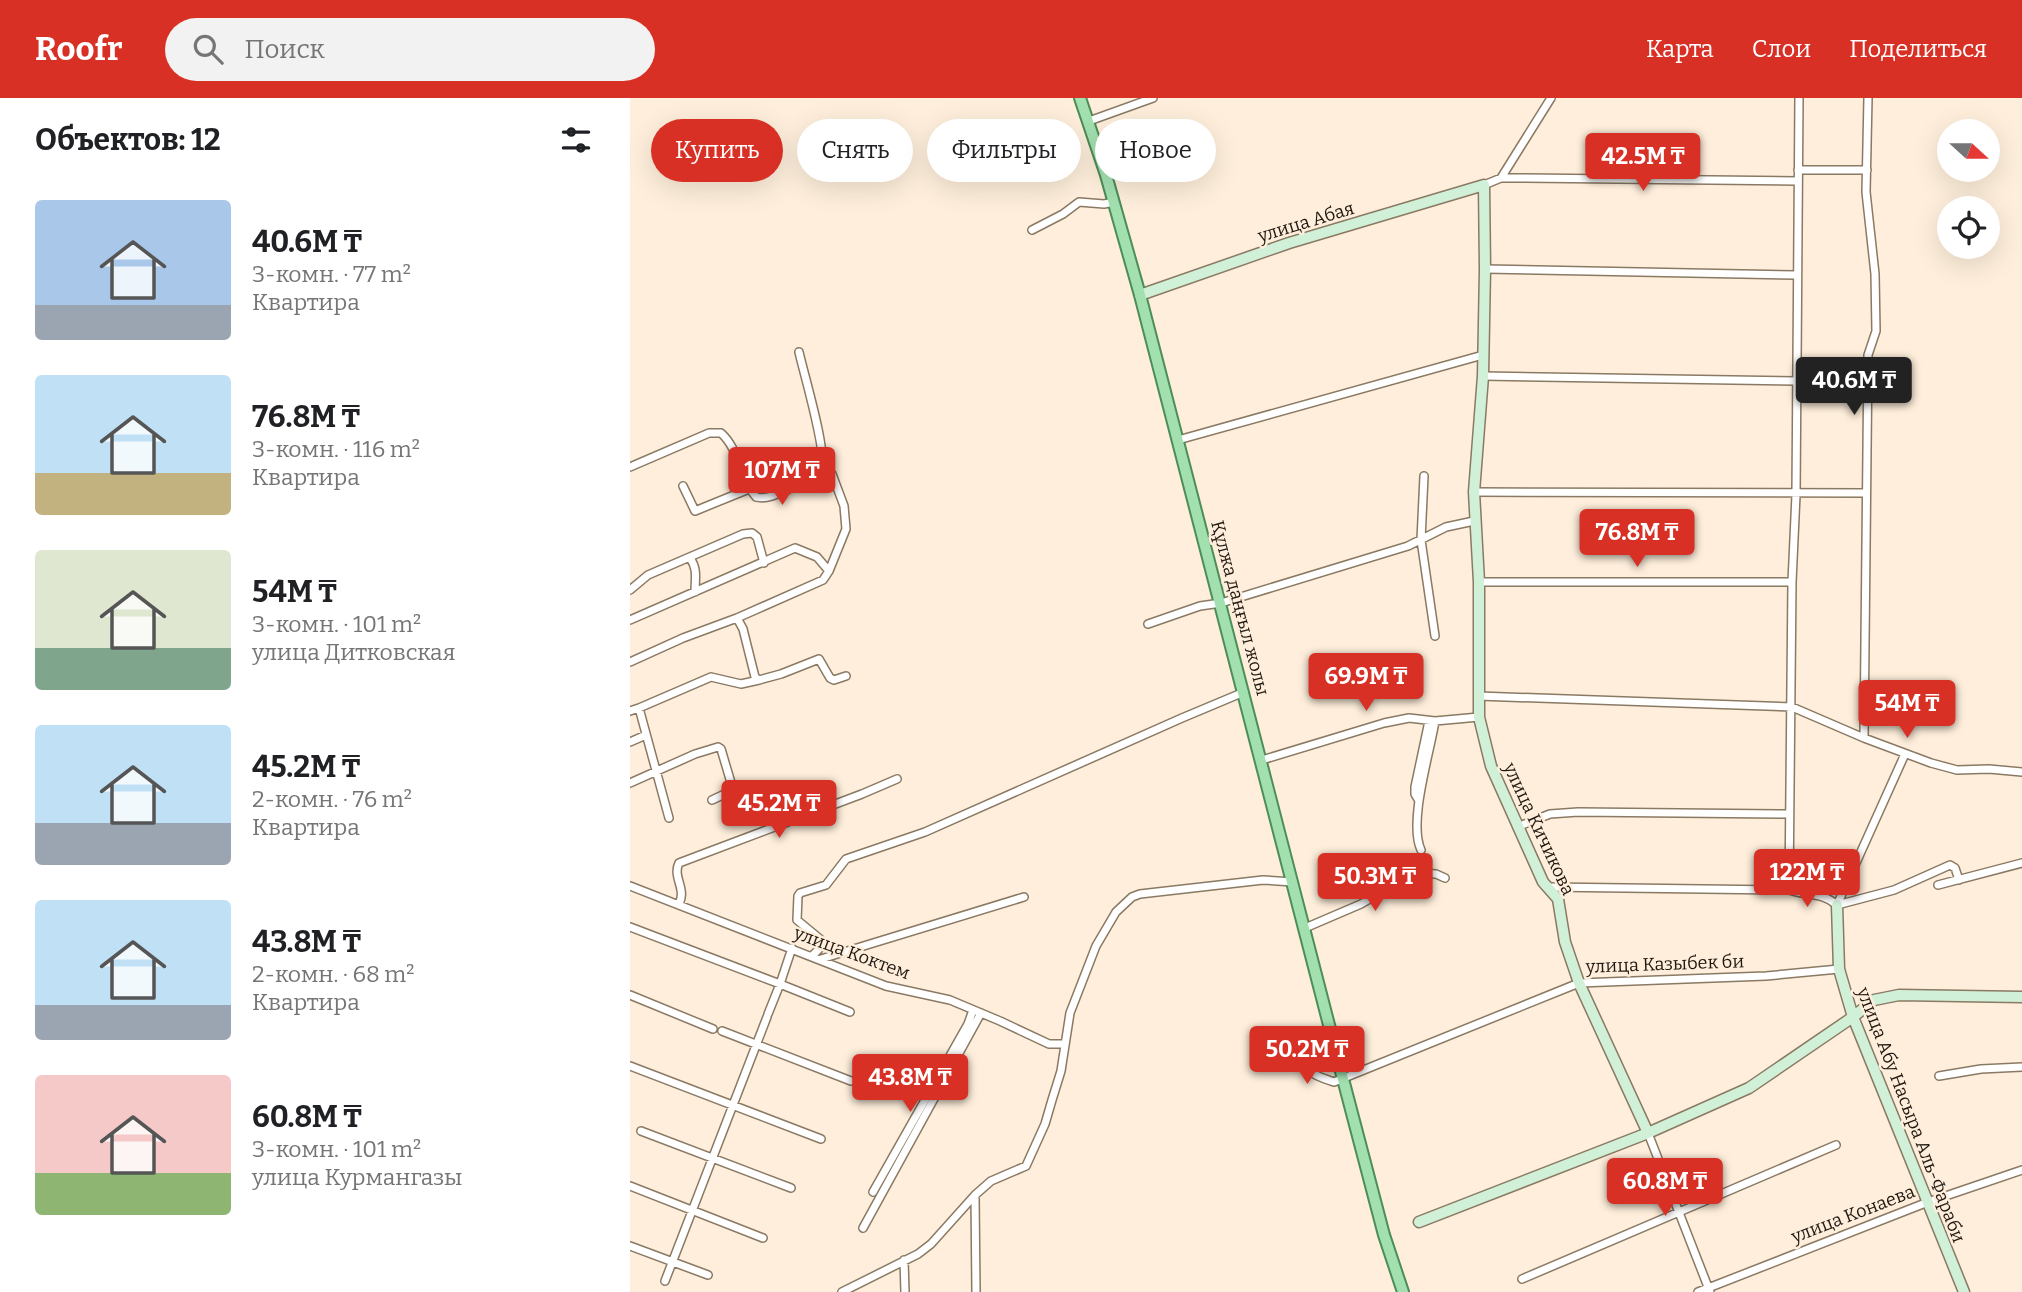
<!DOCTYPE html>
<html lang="ru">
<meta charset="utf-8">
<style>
:root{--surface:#fff;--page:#f2f2f2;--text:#202124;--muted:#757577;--accent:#d93025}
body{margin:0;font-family:Bitter,serif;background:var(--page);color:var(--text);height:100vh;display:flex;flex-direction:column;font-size:26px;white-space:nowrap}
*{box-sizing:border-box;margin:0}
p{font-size:23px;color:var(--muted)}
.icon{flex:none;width:38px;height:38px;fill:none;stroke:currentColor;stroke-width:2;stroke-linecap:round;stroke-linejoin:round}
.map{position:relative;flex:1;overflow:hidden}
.sheet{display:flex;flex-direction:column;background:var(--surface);width:630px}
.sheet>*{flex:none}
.guide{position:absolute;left:21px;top:21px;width:665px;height:63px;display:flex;gap:14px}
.needle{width:46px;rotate:111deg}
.buttons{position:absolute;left:1307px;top:21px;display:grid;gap:14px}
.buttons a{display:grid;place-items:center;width:63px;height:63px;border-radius:50%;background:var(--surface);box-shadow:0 7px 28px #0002;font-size:35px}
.price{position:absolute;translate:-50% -60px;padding:0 16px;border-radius:7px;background:var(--accent);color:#fff;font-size:23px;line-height:46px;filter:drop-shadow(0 2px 4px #0008)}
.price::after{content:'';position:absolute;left:50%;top:42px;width:21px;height:16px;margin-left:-10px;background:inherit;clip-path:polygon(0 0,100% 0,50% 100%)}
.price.on{background:#222;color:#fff}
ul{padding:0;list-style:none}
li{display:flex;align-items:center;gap:21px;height:175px;padding:0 35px}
li span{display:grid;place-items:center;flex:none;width:196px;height:140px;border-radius:7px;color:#555}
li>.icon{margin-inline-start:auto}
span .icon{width:84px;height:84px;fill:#fffc;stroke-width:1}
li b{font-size:30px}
h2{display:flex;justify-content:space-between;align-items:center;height:84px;padding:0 35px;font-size:30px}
.chip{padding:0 24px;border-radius:32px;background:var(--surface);box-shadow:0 7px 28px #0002;font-size:24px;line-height:63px}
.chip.on{background:var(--accent);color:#fff}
header{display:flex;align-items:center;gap:42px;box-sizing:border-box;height:98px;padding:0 35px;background:var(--accent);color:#fff}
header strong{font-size:33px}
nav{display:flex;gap:38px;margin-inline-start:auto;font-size:24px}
.search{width:490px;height:63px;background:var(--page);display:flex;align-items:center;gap:18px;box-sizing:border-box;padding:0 24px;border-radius:38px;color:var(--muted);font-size:26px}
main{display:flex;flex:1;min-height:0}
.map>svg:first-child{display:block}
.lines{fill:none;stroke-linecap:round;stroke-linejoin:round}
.street-casing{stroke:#8a7963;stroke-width:10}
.secondary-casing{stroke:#8a7963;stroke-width:13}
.primary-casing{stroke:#4d8d57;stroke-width:14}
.street{stroke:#fff;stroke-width:7}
.secondary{stroke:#d1f0d8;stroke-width:10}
.primary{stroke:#a3e0b0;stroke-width:10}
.labels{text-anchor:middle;stroke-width:5;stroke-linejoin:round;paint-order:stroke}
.street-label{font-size:18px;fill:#201911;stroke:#feeedb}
</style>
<header>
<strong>Roofr</strong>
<div class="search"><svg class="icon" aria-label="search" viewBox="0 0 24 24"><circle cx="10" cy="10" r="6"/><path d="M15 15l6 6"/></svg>Поиск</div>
<nav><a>Карта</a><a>Слои</a><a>Поделиться</a></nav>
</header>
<main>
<section class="sheet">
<h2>Объектов: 12<svg class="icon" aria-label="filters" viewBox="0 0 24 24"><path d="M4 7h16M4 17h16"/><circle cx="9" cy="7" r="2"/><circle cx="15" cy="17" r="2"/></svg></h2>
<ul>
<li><span style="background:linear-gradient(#a9c7e8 75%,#9aa5b1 0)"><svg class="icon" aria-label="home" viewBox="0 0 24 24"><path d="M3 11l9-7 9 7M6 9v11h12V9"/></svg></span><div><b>40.6M ₸</b><p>3-комн. · 77 m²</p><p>Квартира</p></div></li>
<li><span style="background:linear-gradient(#bfe0f5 70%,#c2b280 0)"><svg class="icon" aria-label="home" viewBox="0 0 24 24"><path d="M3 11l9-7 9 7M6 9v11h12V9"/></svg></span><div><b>76.8M ₸</b><p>3-комн. · 116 m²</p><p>Квартира</p></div></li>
<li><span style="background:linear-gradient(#dfe7d0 70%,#7fa58c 0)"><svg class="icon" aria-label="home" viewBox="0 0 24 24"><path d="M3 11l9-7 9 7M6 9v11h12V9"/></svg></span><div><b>54M ₸</b><p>3-комн. · 101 m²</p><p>улица Дитковская</p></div></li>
<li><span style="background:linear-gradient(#bfe0f5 70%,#9aa5b1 0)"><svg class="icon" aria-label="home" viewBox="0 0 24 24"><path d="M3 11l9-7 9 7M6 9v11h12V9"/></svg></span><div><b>45.2M ₸</b><p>2-комн. · 76 m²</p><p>Квартира</p></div></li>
<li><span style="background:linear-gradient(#bfe0f5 75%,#9aa5b1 0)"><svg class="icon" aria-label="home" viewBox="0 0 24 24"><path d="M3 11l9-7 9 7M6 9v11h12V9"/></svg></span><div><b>43.8M ₸</b><p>2-комн. · 68 m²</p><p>Квартира</p></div></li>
<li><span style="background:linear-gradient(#f6c9c9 70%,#8fb573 0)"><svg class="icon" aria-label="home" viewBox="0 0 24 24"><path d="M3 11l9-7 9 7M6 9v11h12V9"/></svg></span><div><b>60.8M ₸</b><p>3-комн. · 101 m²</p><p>улица Курмангазы</p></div></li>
</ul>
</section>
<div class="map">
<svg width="1392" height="1194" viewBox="0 0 1392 1194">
<rect width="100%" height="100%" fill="#feeedb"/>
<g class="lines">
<defs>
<path id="street" d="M459,23l64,-23
M1168,72h69
M871,80l50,-80
M854,87l17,-7h17l279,3
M402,132l31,-16 16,-12 25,2 10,-2
M855,171l311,6
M853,278l314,5
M548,342l305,-85
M0,369l79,-34h12c19,17 18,45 35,64 12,3 26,-5 37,-10 8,-4 23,-9 28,-17 8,-13 -18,-99 -22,-118
M192,369l10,7 12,32 2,23 -17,42
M794,378l-3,64 14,96
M53,388l12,25 54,-22
M844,394l392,1
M60,460c8,11 5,21 5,34
M849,484h313
M0,492l18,-15 95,-41 9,-1 5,4 7,26
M0,522l165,-72 22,9 12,14 -6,9 -86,38
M518,526l52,-18 21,-3 187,-57 38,-19 28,-6
M0,564l53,-24 54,-20 6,11 12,48 4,3 22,-6 38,-15 11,19 4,2 12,-4
M848,598l314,11 72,31 67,25 26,7 32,-1 33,3
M9,610l72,-31 30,7 18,-4
M0,613l9,-3 30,110
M1234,640l4,-383 8,-24 -1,-57 -9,-82 2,-94
M0,644l16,-7
M632,662l122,-37 25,-5 26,3 44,-4
M0,685l65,-29 23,-7 3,2 11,37 -3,6 -17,8
M789,703l-4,-7v-7l14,-66
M887,729l33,-13 28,-2 211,2
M791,752c-13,-28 9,-97 14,-129
M1308,787l84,-22
M0,788l256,100 64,14 50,21 49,23h15
M917,789l242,3c18,6 33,2 48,15
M1159,792l3,-308 4,-87 3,-397
M49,806c8,-15 -7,-27 0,-41l183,-69 35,-15
M1207,807l68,-151
M1207,807l57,-15 56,-25 5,3 4,12
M0,829l150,57 -12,30
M675,830l56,-24 38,-22 19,-9 18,1 9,4
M162,850l-12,36 70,28
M182,858l7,-7 1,-10 -23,-19 1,-24 2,-3 26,-8 20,-26 79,-27 257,-114 62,-26
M191,861l203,-62
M0,897l83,34
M92,933l129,50
M656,947c7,5 10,12 16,19 8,10 20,14 32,18l245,-99 187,-7 73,-7
M0,968l191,73
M1309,978l42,-7 41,-2
M11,1033l150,57
M1018,1035l62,159
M0,1088l133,52
M243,1094l95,-168 5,-14
M345,1098l1,96
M233,1130l118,-215
M0,1148l78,29
M274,1162l1,32
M892,1181l314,-134
M35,1183l102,-264
M212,1194l76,-38 13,-10 44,-49 16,-14 35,-15 19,-42 7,-24 9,-29 9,-58 26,-67 20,-34 16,-15 8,-3 123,-14 30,2
M1068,1194l230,-90 94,-32"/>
<path id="secondary" d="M510,197l149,-52 195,-58 1,84 -2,107 -9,116 5,90v135l12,49 52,116 15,17 7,43 14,41 69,150
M1207,807l2,64 14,48 111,275
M789,1124l229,-89 101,-45 104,-71 21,-17 25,-5 123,2"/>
<path id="primary" d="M450,0l26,77 34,120 203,784 41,156 19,57"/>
</defs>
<!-- street casing -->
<use href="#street" class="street-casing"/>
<!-- secondary casing -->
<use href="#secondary" class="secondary-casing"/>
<!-- primary casing -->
<use href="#primary" class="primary-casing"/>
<!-- street -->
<use href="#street" class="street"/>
<!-- secondary -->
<use href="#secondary" class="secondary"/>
<!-- primary -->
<use href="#primary" class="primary"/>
</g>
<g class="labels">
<!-- street labels -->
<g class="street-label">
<text transform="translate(676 124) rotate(-17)" y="6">улица Абая</text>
<text transform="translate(610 510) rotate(75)" y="6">Құлжа даңғыл жолы</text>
<text transform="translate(909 731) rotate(65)" y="6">улица Кичикова</text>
<text transform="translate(222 855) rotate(20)" y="6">улица Коктем</text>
<text transform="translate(1035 866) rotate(-2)" y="6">улица Казыбек би</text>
<text transform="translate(1281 1017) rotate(69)" y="6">улица Абу Насыра Аль-Фараби</text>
<text transform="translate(1223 1116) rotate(-21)" y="6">улица Конаева</text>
</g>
</g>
</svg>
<div class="buttons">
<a><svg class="needle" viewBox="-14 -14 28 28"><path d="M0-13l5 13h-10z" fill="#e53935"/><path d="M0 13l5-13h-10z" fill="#757577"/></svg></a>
<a><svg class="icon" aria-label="locate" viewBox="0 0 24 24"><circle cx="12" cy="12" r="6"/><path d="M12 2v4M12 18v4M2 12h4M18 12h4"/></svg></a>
</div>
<b class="price" style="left:1013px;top:95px">42.5M ₸</b>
<b class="price on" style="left:1224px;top:319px">40.6M ₸</b>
<b class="price" style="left:152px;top:409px">107M ₸</b>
<b class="price" style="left:1007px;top:471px">76.8M ₸</b>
<b class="price" style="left:736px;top:615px">69.9M ₸</b>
<b class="price" style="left:1277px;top:642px">54M ₸</b>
<b class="price" style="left:149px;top:742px">45.2M ₸</b>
<b class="price" style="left:1177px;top:811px">122M ₸</b>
<b class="price" style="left:745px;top:815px">50.3M ₸</b>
<b class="price" style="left:677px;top:988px">50.2M ₸</b>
<b class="price" style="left:280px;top:1016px">43.8M ₸</b>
<b class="price" style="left:1035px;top:1120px">60.8M ₸</b>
<div class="guide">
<a class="chip on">Купить</a>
<a class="chip">Снять</a>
<a class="chip">Фильтры</a>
<a class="chip">Новое</a>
</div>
</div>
</main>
